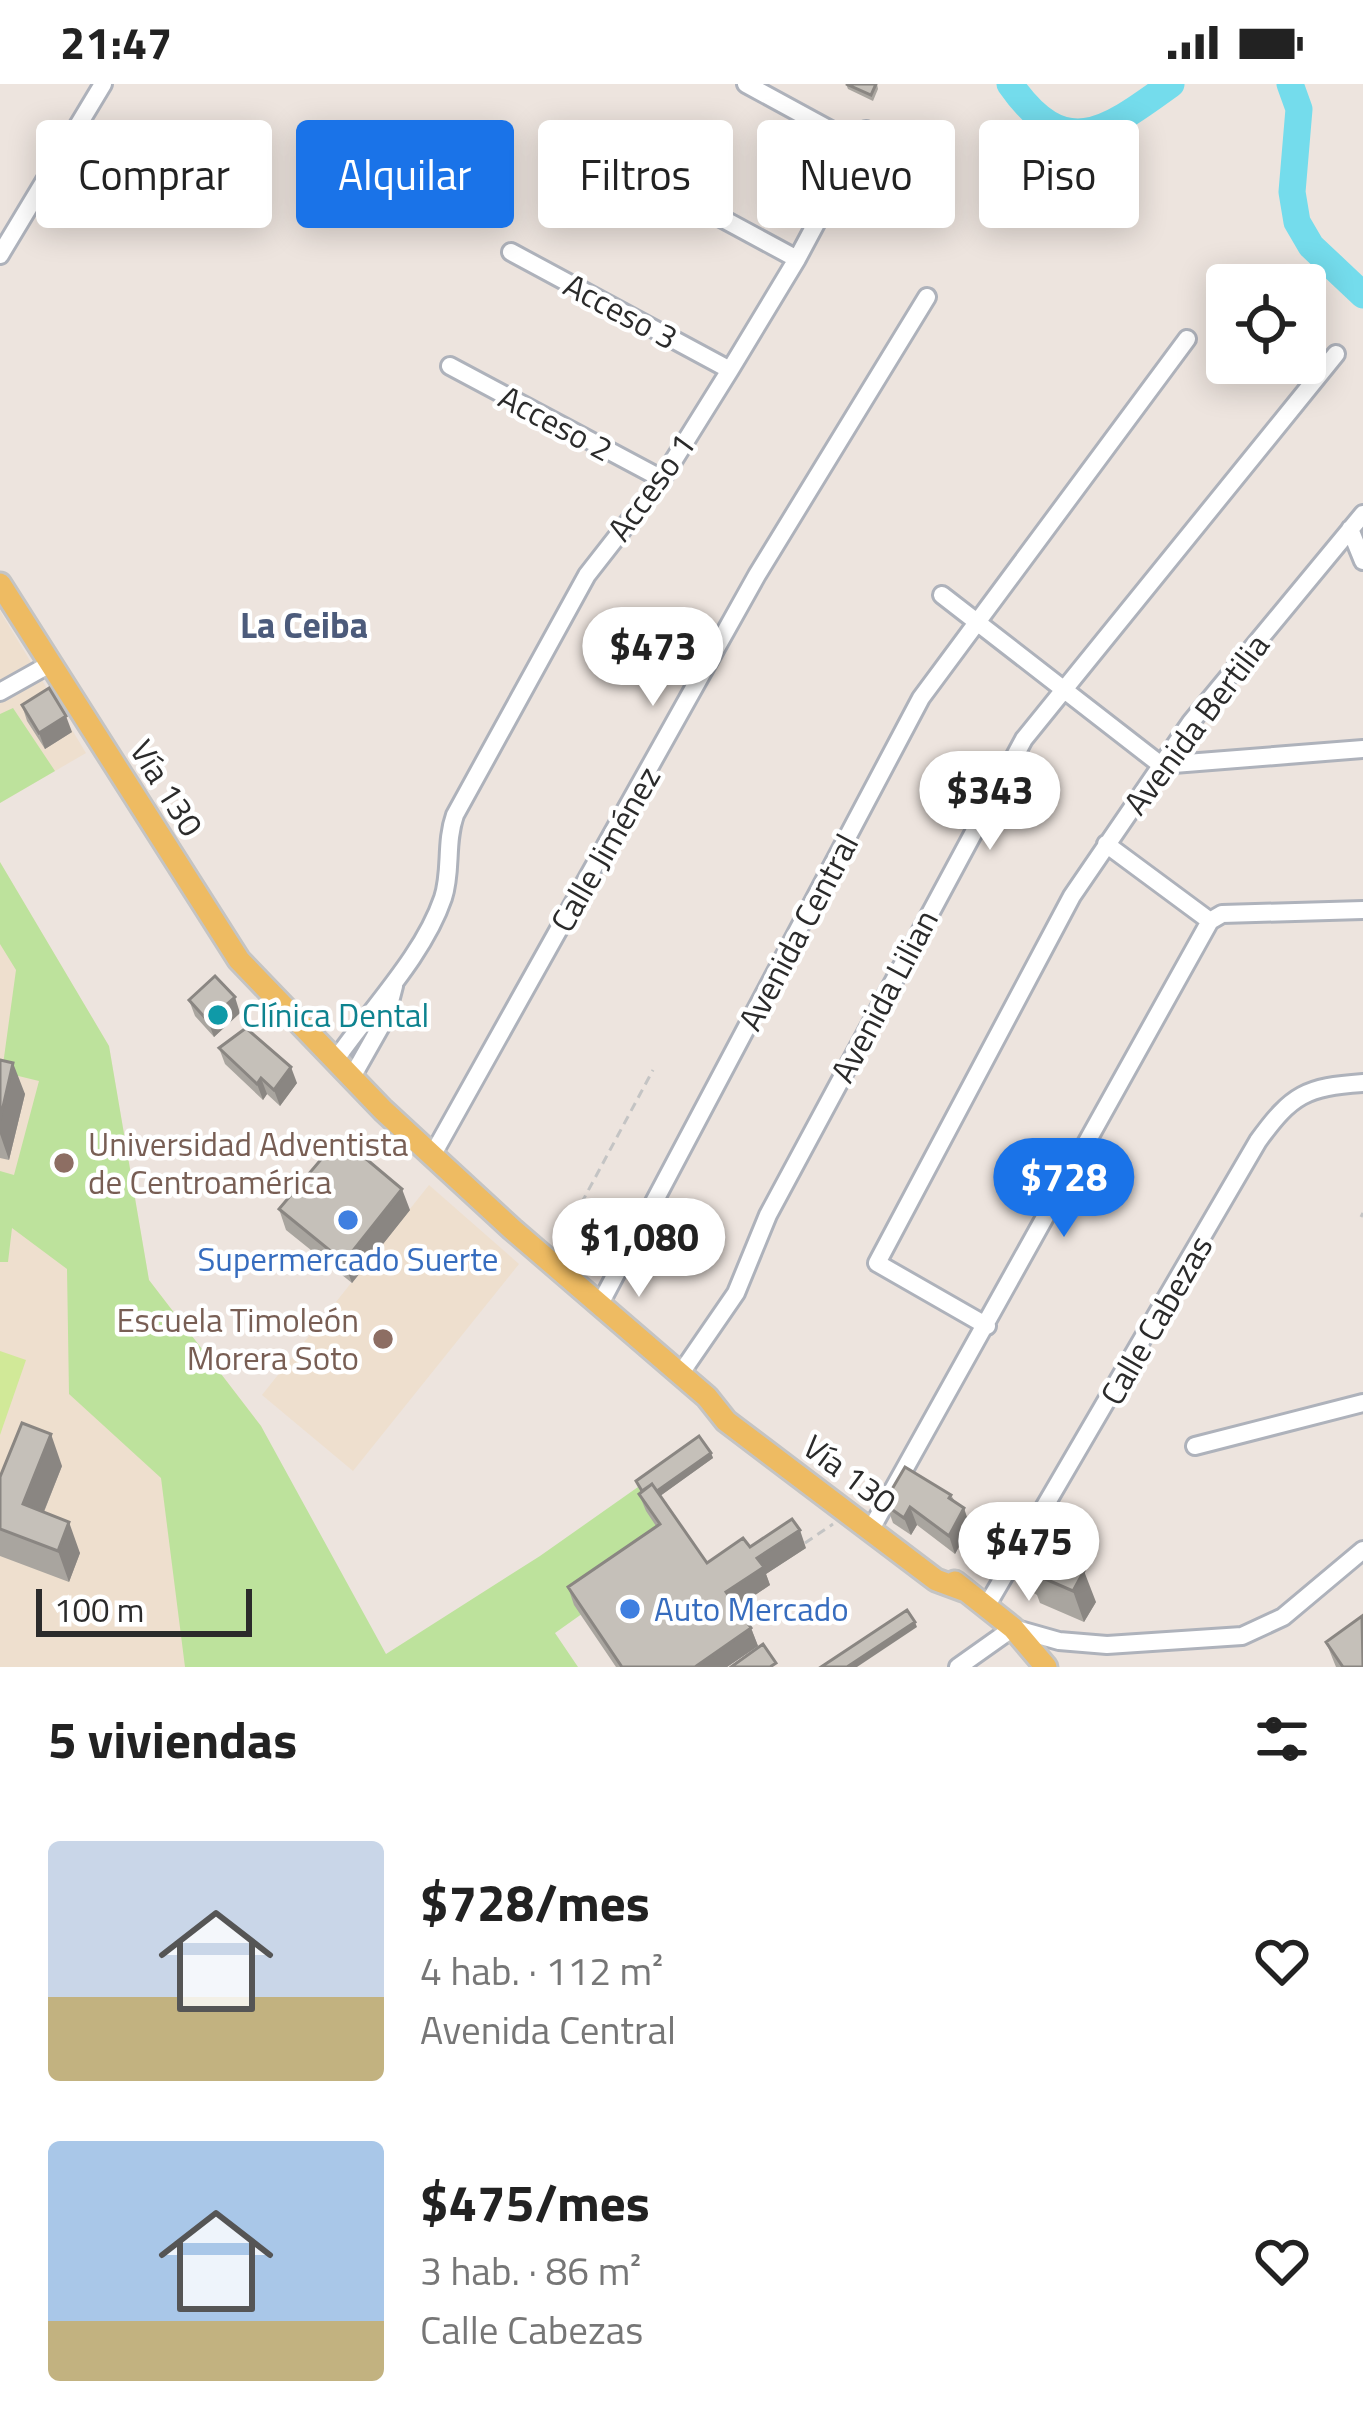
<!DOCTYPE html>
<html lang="es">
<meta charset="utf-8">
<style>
:root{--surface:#fff;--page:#f6f6f6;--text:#222;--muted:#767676;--accent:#1a73e8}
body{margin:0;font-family:"Titillium Web",sans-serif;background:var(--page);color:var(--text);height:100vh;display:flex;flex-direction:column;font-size:45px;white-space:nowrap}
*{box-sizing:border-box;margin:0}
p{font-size:39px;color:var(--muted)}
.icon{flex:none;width:66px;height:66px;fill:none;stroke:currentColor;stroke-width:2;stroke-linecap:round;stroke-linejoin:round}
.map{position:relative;height:1583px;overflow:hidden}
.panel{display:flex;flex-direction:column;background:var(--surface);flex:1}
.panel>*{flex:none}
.banner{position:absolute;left:36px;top:36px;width:1293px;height:108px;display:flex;gap:24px}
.tools{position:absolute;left:1206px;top:180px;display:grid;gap:24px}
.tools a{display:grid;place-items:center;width:120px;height:120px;border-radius:12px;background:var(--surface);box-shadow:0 6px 30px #0003;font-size:60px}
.scale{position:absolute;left:36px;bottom:30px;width:216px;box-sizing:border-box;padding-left:12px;border:6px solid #2b2b2b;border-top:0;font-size:33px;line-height:42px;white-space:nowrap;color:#2b2b2b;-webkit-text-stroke:9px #fff;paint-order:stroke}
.price{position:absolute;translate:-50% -102px;padding:0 27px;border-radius:42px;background:#fff;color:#222;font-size:39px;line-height:78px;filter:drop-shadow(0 3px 6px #0008)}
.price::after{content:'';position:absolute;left:50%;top:72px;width:36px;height:27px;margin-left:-18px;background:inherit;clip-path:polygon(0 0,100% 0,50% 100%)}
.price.current{background:var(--accent);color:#fff}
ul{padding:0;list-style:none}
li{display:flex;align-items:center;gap:36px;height:300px;padding:0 48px}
li span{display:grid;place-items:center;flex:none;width:336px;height:240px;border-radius:12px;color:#555}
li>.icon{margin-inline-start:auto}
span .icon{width:144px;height:144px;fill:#fffc;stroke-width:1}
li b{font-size:51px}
h2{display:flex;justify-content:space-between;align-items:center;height:144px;padding:0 48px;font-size:51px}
.pill{padding:0 42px;border-radius:12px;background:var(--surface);box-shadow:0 6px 30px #0003;font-size:42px;line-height:108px}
.pill.current{background:var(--accent);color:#fff}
.status{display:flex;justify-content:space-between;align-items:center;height:84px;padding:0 60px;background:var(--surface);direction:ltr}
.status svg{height:33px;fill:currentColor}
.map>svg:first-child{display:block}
.education{fill:#eedfce}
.green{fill:#bde29c}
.pitch{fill:#d1e998}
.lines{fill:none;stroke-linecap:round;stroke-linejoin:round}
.river{stroke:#74dcec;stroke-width:27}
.minor-casing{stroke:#aeb2bb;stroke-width:22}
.major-casing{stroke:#c4c4c4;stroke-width:27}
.path{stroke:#c4c4c4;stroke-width:3;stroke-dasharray:9 6;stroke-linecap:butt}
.minor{stroke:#fff;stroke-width:16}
.major{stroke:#eebb62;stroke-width:21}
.wall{fill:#a9a59f}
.shaded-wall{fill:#8a8682}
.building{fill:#c5c0b9;stroke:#8a8682;stroke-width:3}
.culture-dot{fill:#0f9aa8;stroke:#fff;stroke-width:4.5}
.education-dot{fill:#8d6e63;stroke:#fff;stroke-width:4.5}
.shop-dot{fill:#3f7fe0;stroke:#fff;stroke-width:4.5}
.labels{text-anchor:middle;stroke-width:9;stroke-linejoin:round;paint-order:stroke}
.street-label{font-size:33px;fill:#2b2b2b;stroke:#fff}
.culture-label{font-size:33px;fill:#0d838f;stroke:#fff;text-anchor:start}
.education-label{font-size:33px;fill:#785e54;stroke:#fff;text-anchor:start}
.shop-label{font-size:33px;fill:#366cbe;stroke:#fff}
.neighbourhood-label{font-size:36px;font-weight:bold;fill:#4c5b7b;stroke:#fff}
</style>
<div class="status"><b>21:47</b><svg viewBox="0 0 49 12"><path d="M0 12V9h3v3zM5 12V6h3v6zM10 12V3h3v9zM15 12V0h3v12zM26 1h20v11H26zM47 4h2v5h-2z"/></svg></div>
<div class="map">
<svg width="1363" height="1583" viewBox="0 0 1363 1583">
<rect width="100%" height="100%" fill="#ede4de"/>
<!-- education -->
<path class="education" d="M0,527l86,142 -86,50z
M0,778l109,184 40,234 112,146 116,241h-377z
M429,1101l90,79 -166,207 -91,-76z"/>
<!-- green -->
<path class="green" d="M13,624l42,63 -55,32v-89z
M0,778l109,184 40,234 112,146 125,228 154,-98 98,-69 34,63 -117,83 23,34h-393l-24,-189 -92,-84 -2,-125 -55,-41 -4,34h-8v-91l14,4 25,-94 -37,-9 14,-102 -16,-26z"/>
<!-- pitch -->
<path class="pitch" d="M0,1267l26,9 -26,75z"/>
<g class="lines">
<!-- river -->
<path class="river" d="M1010,0c55,79 96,47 161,0
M1290,0l9,25 -7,83 5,30 14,24 52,49"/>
<defs>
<path id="minor" d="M746,0l112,61
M575,55l222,120
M511,168l219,118
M0,171l103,-171
M450,282l212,113
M1350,445l13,32
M942,511l219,170 202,-16
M0,608l50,-28
M1106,760l104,77 12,-7 141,-4
M339,971c34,-48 85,-101 104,-157 9,-27 2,-55 12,-83l132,-240 75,-96 68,-109 67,-111 69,-129
M356,986l30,-53 8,-31
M432,1072l325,-581 170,-278
M600,1220l321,-606 266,-359
M987,1242l-110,-63 195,-367 119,-174 172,-208
M681,1289l55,-80 32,-78 256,-476 312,-385
M1195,1362l168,-43
M870,1447l340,-610
M986,1523l272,-466c34,-47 48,-54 105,-58
M958,1583l55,-39 46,13 48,4 135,-9 41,-19 80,-67"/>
<path id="major" d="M0,500l239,376 144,150 129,119 195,168 19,24 210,159 27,10
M955,1498l58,46 33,39"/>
</defs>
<!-- minor casing -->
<use href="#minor" class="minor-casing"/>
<!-- major casing -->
<use href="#major" class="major-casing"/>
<!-- path -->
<path class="path" d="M1361,1133l2,-4
M560,1159l93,-173
M805,1459l28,-19"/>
<!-- minor -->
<use href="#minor" class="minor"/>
<!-- major -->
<use href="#major" class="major"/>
</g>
<!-- wall -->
<path class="wall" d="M846,0h31l1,5 -5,12 -25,-12z
M22,621l50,27 -27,17 -18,-28z
M189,916l51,13 -26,24 -19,-21z
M219,964l78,35 -17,23 -13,-12 -4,6 -38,-36z
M0,976l25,34 -16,66 -9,-2z
M279,1125l131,1 -58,73 -66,-53z
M711,1369l2,5 -53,38 47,67 43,-16 56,1 -40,26 4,11 -33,22 14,21 7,18 -31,21h-111l-42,-62 -6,-18 88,-61 -10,-15 -7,-17 2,-2 -5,-11z
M62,1382l-18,46 36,41 -11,29 -69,-26v-79z
M951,1411l19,31 -15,28 -38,-29 -6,10 -18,-12 -6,-17 3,-6 -2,-4z
M1012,1471l84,47 -12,20 -44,-19 -3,-8 -14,-9z
M1326,1558l37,25h-27z"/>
<!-- shaded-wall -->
<path class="shaded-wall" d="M66,632l6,16 -27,17 -6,-16z
M235,913l5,16 -26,24 -6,-16z
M13,979l12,31 -16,66 -9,-26v-14z
M291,983l6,16 -17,23 -6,-16z
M261,994l6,16 -4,6 -6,-16z
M402,1105l8,21 -58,73 -8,-21z
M51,1350l11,32 -28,70 -11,-32z
M711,1369l2,5 -64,46 -2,-5z
M910,1423l7,18 -6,10 -7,-17z
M964,1424l6,18 -15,28 -6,-18z
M69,1438l11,31 -11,29 -11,-31z
M800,1446l6,18 -40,26 4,11 -37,25 -7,-18 31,-34z
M1084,1487l12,31 -12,20 -11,-31z
M915,1538l2,5 -60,40h-10z
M751,1544l7,18 -31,21h-32z"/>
<!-- building -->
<path class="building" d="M846,0h30l-5,11z
M49,604l17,28 -27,17 -17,-28z
M215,892l20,21 -27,24 -19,-21z
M246,944l45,39 -17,23 -13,-12 -4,6 -38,-36z
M0,976l13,3 -13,57z
M340,1053l62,52 -58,73 -65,-53z
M22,1339l29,11 -28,70 46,18 -11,29 -58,-22v-52z
M699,1352l12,17 -54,38 -5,-7 -10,7 -6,-10z
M905,1383l46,28 -2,3 15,10 -15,28 -39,-29 -6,11 -17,-12 4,-8 -3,-2z
M652,1400l55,79 36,-25 7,9 42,-28 8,11 -43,28 7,9 -38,25 25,36 -56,39h-73l-54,-80 92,-63 -21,-30z
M1023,1451l61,36 -11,20 -44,-19 3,-5 -20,-12z
M907,1526l8,12 -68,45h-26z
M1362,1532l1,51h-20l-17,-25z
M763,1560l13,19 -6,4h-39z"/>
<!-- markers -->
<circle class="culture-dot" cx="218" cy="931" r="12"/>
<g class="education-dot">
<circle cx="64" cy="1079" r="12"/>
<circle cx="383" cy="1255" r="12"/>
</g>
<g class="shop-dot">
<circle cx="348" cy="1136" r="12"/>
<circle cx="630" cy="1525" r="12"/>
</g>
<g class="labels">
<!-- street labels -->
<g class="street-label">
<text transform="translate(621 227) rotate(28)" y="12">Acceso 3</text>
<text transform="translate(556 339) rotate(28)" y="12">Acceso 2</text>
<text transform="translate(651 403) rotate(-54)" y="12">Acceso 1</text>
<text transform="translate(1196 640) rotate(-53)" y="12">Avenida Bertilia</text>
<text transform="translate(167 704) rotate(58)" y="12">Vía 130</text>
<text transform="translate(605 765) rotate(-60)" y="12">Calle Jiménez</text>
<text transform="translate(798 848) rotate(-62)" y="12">Avenida Central</text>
<text transform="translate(884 912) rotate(-62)" y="12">Avenida Lilian</text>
<text transform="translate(1156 1236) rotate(-60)" y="12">Calle Cabezas</text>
<text transform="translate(850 1390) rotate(37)" y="12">Vía 130</text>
</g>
<!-- culture labels -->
<g class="culture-label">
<text x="242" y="943">Clínica Dental</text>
</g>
<!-- education labels -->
<g class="education-label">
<text x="88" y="1072">Universidad Adventista<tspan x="88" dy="38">de Centroamérica</tspan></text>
<text x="359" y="1248" text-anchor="end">Escuela Timoleón<tspan x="359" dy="38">Morera Soto</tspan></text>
</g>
<!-- shop labels -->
<g class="shop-label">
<text x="348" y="1187">Supermercado Suerte</text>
<text x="654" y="1537" text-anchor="start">Auto Mercado</text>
</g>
<!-- neighbourhood labels -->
<g class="neighbourhood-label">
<text x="304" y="554">La Ceiba</text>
</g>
</g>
</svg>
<div class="tools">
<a><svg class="icon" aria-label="locate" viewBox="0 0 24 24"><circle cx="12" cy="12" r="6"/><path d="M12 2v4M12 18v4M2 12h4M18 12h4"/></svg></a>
</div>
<div class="scale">100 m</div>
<b class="price" style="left:653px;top:625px">$473</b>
<b class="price" style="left:990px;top:769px">$343</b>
<b class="price current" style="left:1064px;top:1156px">$728</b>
<b class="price" style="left:639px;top:1216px">$1,080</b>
<b class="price" style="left:1029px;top:1520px">$475</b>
<div class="banner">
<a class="pill">Comprar</a>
<a class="pill current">Alquilar</a>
<a class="pill">Filtros</a>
<a class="pill">Nuevo</a>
<a class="pill">Piso</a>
</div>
</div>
<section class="panel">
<h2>5 viviendas<svg class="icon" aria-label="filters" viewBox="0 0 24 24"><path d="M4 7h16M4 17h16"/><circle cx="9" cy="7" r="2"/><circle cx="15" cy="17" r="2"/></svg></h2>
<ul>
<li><span style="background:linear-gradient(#c9d6e8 65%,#c2b280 0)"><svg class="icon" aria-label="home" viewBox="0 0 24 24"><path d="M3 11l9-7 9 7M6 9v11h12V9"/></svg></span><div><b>$728/mes</b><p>4 hab. · 112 m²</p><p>Avenida Central</p></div><svg class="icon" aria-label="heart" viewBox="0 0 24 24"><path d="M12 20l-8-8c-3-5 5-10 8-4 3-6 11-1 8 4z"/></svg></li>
<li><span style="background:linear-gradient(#a9c7e8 75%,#c2b280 0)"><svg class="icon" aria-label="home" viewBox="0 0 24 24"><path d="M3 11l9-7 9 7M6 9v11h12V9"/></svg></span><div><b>$475/mes</b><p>3 hab. · 86 m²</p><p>Calle Cabezas</p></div><svg class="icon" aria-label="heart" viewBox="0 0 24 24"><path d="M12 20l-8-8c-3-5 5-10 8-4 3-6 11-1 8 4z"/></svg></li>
</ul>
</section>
